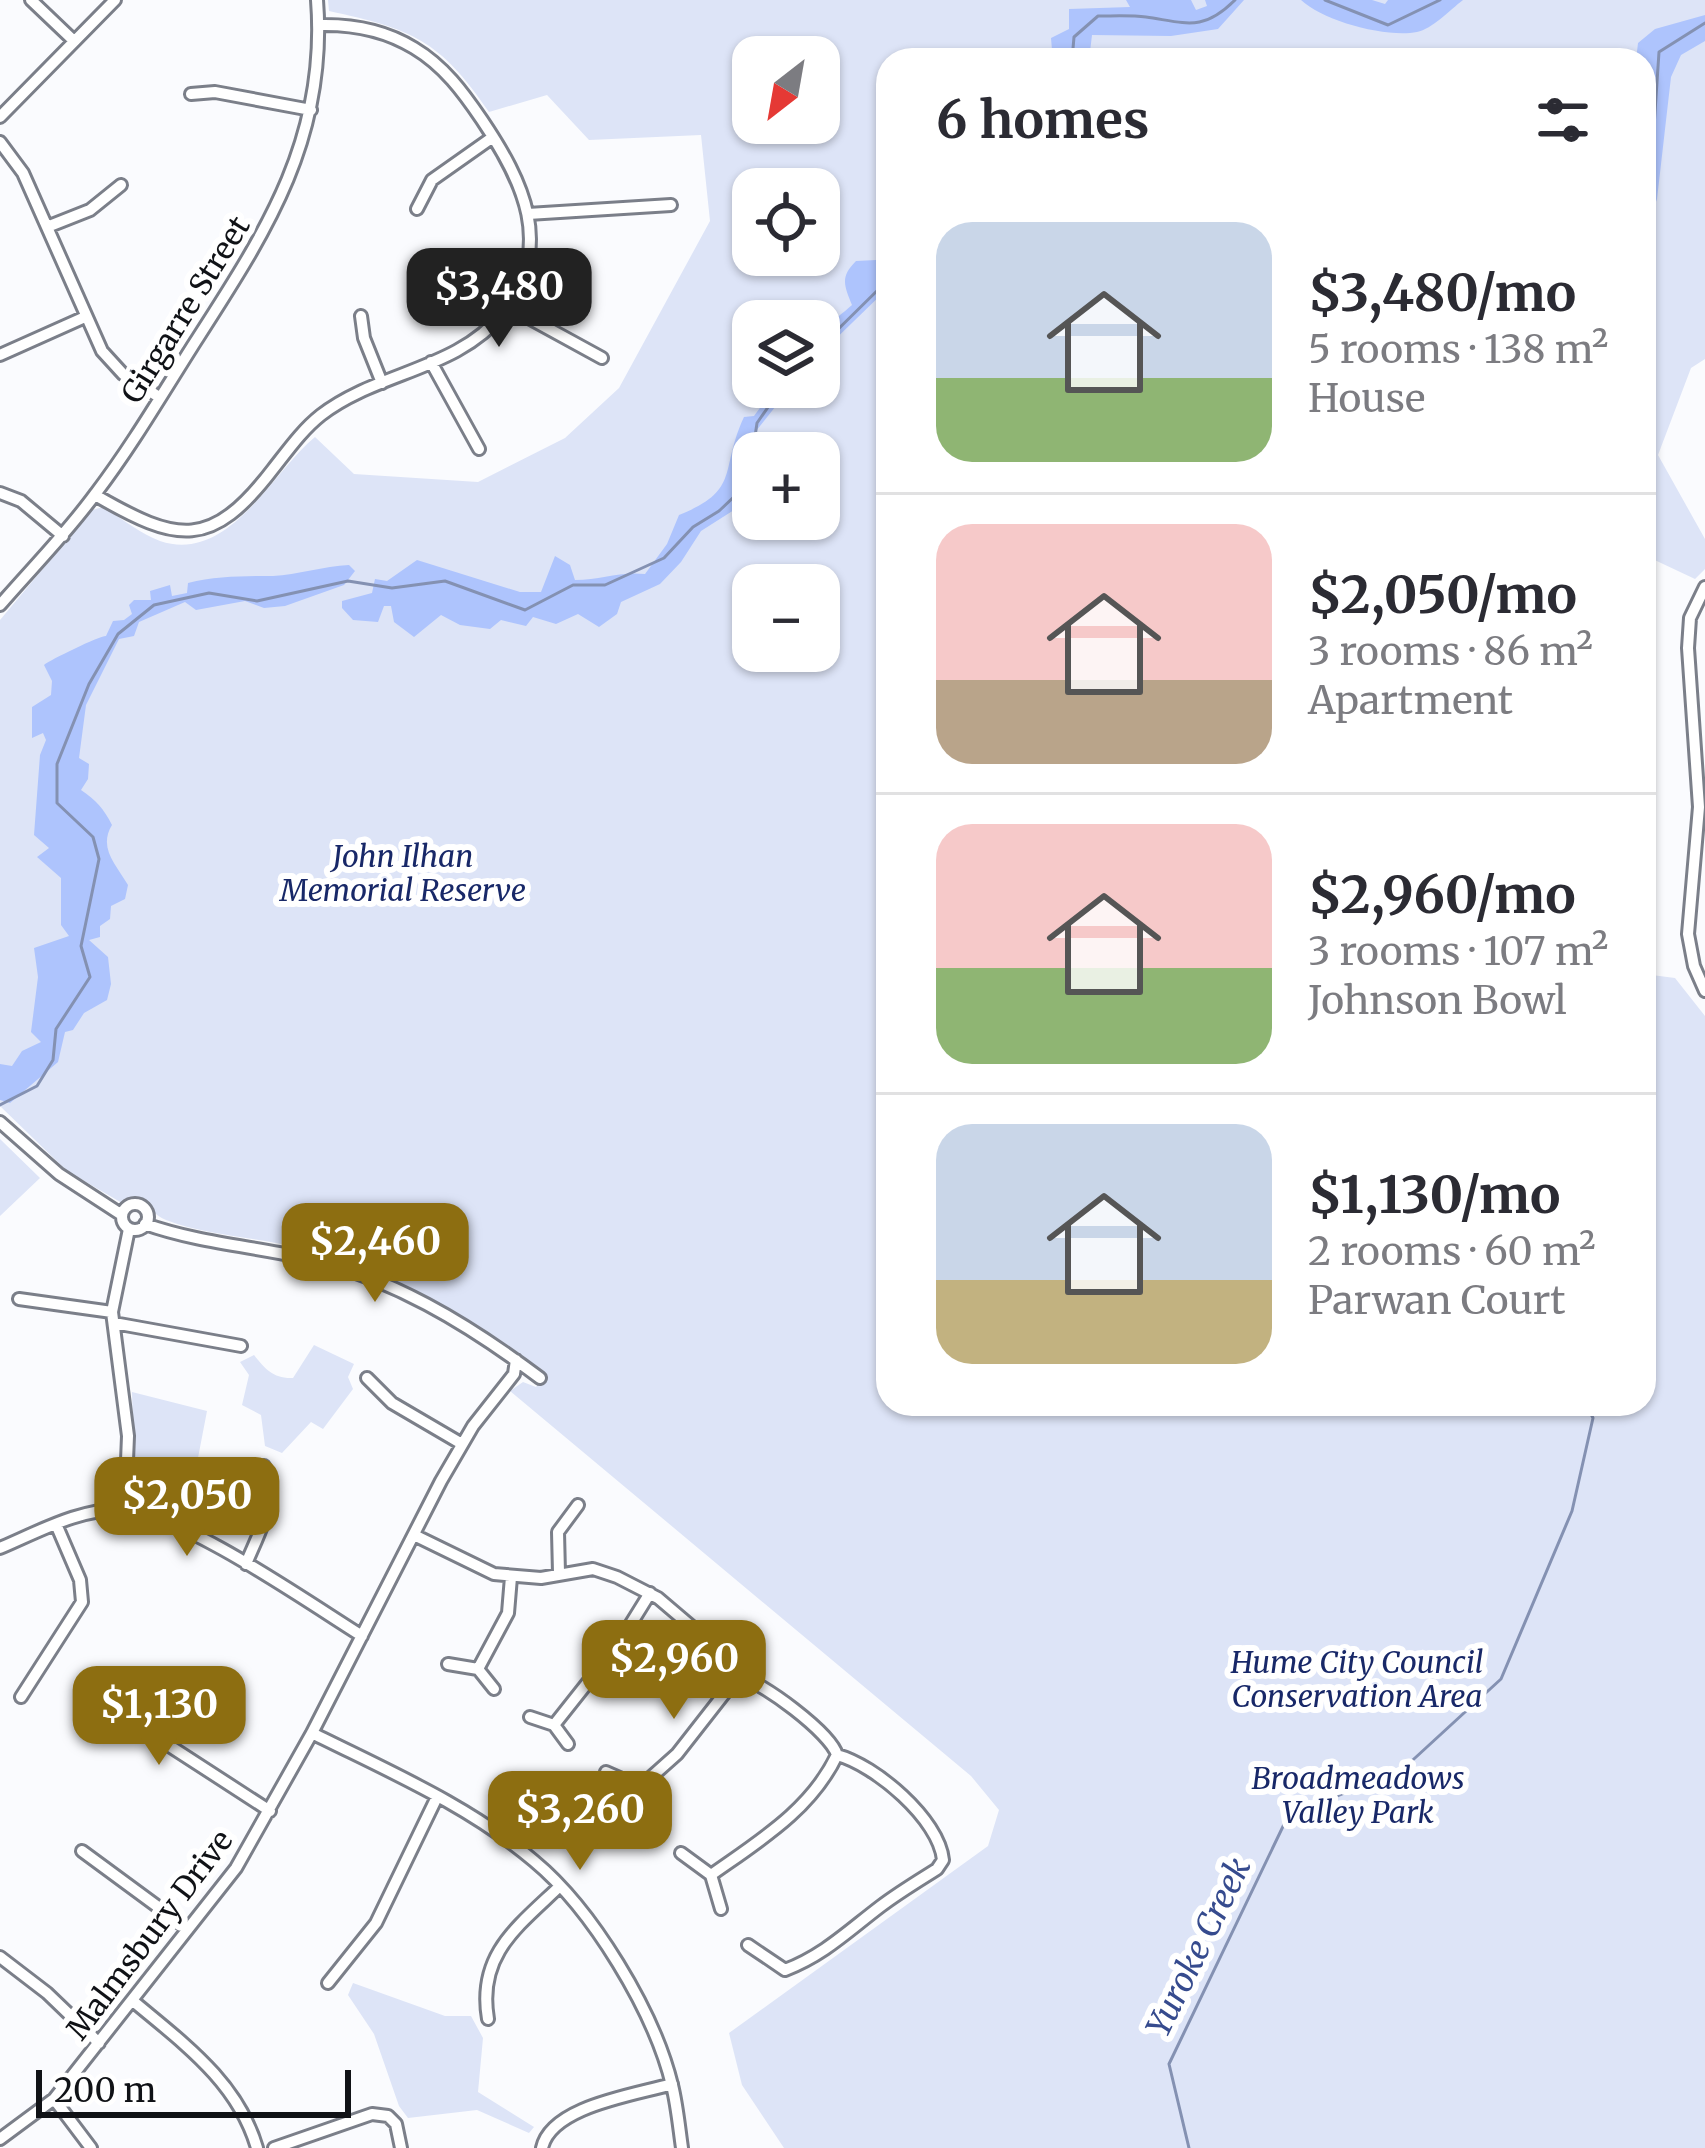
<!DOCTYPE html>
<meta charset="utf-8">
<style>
:root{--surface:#fff;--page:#f7f7f7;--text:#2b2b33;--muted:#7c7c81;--line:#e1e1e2;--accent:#8d6e11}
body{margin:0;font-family:Merriweather,serif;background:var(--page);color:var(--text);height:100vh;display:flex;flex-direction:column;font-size:45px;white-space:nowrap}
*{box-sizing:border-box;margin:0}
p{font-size:39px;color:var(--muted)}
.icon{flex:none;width:66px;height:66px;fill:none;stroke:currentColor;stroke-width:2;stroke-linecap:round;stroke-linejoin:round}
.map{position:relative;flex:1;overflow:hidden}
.details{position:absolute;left:876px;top:48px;width:780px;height:1368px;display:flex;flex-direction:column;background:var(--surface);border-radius:36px;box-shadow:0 3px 9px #0004}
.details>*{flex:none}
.needle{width:78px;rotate:211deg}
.buttons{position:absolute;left:732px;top:36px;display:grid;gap:24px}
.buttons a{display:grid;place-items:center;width:108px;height:108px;border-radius:24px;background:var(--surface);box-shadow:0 3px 9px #0004;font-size:60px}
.scale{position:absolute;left:36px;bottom:30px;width:315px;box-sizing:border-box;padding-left:12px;border:6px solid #101216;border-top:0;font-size:33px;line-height:42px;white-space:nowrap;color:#101216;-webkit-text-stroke:9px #fff;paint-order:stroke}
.price{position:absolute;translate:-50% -102px;padding:0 27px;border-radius:24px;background:var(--accent);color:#fff;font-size:39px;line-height:78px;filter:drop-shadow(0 3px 6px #0008)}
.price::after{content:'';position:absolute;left:50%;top:72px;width:36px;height:27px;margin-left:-18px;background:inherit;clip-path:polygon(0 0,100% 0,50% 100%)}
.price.current{background:#222;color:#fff}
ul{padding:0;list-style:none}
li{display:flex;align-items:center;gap:36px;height:300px;padding:0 60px}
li+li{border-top:3px solid var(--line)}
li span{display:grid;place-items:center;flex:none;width:336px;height:240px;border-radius:36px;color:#555}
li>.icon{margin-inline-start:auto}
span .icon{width:144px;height:144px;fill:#fffc;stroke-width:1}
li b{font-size:51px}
h2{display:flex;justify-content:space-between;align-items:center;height:144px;padding:0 60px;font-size:51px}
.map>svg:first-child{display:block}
.green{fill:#dde4f7;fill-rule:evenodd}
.forest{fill:#aec4fd}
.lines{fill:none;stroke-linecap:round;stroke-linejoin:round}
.stream{stroke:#8491b2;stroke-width:3}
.minor-casing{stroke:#7b7f89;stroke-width:16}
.minor{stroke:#fff;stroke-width:10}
.labels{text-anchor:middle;stroke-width:12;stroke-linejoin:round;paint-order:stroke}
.street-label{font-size:30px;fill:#101216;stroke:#fff}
.park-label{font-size:30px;font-style:italic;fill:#182868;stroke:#fff}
.water-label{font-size:33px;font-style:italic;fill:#364b8e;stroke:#fff}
</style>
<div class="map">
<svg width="1705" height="2148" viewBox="0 0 1705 2148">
<rect width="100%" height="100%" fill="#fafbfe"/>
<!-- green -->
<path class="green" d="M328,0h1377v359l-14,9 -33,87 47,84v30l-10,10 -51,-24v-495h-756v1344h756v-430l31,4 30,38v1132h-921l-42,-63 -13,-52 259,-187 11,-36 -28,-34 -461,-385 13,-9 13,5 9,-13c-75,-59 -159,-105 -253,-128 -40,-9 -87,-11 -126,-26 -12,-5 -18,-15 -30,-20l-14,3 -55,-32 -67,-65v-486l92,-110 11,-3c18,11 38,27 57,34 69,23 111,-68 155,-104l39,37 124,8 87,-44 54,-50 91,-167 -9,-86 -112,5 -42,-45 -58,17c-49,-72 -77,-83 -160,-101zM753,57h66v66h-66zM753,189h66v66h-66zM753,321h66v66h-66zM753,453h66v66h-66zM753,585h66v66h-66z
M0,1139l40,39 -40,38z
M314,1345l40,19 -6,13 5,12 -30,40 -12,-7 -29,31 -17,-7 -4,-31 -19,-10 7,-30 -9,-13 14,-7c11,14 20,24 39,23z
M132,1392l75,19 -15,78 -58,-17z
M353,1983l92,33h26l12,22 -5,54 56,35 -5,6 -52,-23 -69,8 -9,-12 -25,-72 -26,-39z"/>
<!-- forest -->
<path class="forest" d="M1126,0h65l5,10 11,-4 -2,-6h39l-26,29 -47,7 -79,-1 -3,25h-27l-10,-10 -1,-12 18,-9v-20l61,-2z
M1301,0h71l13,4 3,-4h75c-13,10 -31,29 -46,32 -31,6 -94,-11 -116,-32z
M1705,15v26l-24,14 -10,22 -14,122 -13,36v-175h-8l2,-17 17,-14z
M888,250v38l-69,67c0,-28 14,-33 33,-50 -8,-20 -12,-28 4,-44l20,-1z
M771,387h20l-43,54 4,31 -4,19 -14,19 -33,21 -20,31 -21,22 -39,18 -4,12 -18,13 -21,-13 -22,10 -23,-7 -7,9 -25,-6 -11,9 -30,-4 -19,-10 -27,22 -20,-15 -3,-16h-7l-6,16 -25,-2 -11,-12v-7l30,-8 3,-14 12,2 30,-21 103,32h21l14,-36 15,9 5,15c26,0 45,-9 70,-6l22,-30 12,-29c63,-25 40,-45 65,-98l10,-1 11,-15 -1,-8z
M349,565l6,6 -11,14 -59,21 -21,2 -19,-7 -49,9 -11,-8 -46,20 -5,14 -15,3 -33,66 -7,53 10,6 -1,15 -7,11c15,10 23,19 31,35 -14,23 4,39 16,60l-3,14 -14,7 -1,13 -10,7v11l-11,3 19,17 3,27 -4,16 -23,13 -11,17 -8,2 -7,30 -48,41 -10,-3v-36l12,2 10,-15 19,-9 -10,-10 7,-55 -4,-29 35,-12 -8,-11v-47l-24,-21 12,-9 -15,-13 6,-80 6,-15 -3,-7 -11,5v-31l19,-12 1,-14 -8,-16c6,-5 55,-29 62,-29l7,-15 11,-1 8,-6 -3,-9 5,-5h17l-1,-9 20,-6 2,11 15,-3 1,-10c28,-7 57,-7 85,-7 24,-1 51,-10 76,-11z"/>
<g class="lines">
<!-- stream -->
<path class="stream" d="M1325,0l63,25 52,-25
M1072,60l2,-23 24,-21c16,0 33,-1 48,1 41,6 57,15 89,-17
M1644,214l5,-12 10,-150 46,-29
M819,348l69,-68
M0,1105l37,-19 16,-26 3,-31 34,-52 -9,-31 18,-87 -6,-22 -36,-34v-39l32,-80 29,-50 36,-29 55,-12 48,8 91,-20 44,7 53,-7 80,29 48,-25h32l59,-27 29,-31 26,-16 20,-19 13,-35 5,-34 25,-36
M1189,2148l-20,-84 119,-248 115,-47 98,-90 71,-168 21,-93 -7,-14"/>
<defs>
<path id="minor" d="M31,0l42,40
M191,94l24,-2 96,18
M0,117l115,-117
M0,142l23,31 79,178 21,23 36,23
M417,209l15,-29 61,-43
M528,214l143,-9
M47,227l43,-17 31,-25
M507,306l95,52
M361,316l3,22 18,45
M0,355l85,-38
M431,362l48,87
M0,493l21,8 42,35
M95,495c83,48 116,55 178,-26 15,-19 29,-39 48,-54 55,-43 137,-45 182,-102 52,-67 20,-132 -21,-193 -19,-28 -38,-54 -68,-72 -29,-18 -62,-24 -96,-23
M1705,587l-15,31 -2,30 11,159 -11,127 6,32 11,25
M0,605c32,-37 67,-72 96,-112 35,-46 65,-97 96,-146 72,-112 136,-207 125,-347
M0,1122l59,52 63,41
M122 1217a13 13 0 1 1 26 0a13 13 0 1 1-26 0Z
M145,1224c51,18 103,22 155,33 90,19 168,67 240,121
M19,1299l93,13
M114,1323l127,23
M367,1378l25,25 70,41
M125,1510l3,-74 -16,-124 17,-83
M414,1535l80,39 47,4 52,-9 24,8 41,21 74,63 6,15c23,5 93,57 99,79 38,10 102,64 106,105l-6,9c-19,12 -39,24 -56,37 -33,25 -57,49 -96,64l-37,-25
M0,1548c38,-16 82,-41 124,-38 58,4 185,93 238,126
M246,1564c13,-32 33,-64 18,-98
M559,1573l-1,-41 20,-27
M448,1664l30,5 16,20
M478,1669l30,-56 3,-36
M194,1682l-29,45v16l105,68
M21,1697l61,-95 -2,-22 -24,-56
M530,1717l24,8 14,19
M554,1725l65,-82 31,-50
M312,1733c76,38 158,73 222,128 58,48 120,150 138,224 5,20 7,42 10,63
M606,1772l34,15 13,26
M640,1787l37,-33 61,-78
M82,1851l106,78
M681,1853l30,22 10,34
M711,1875c48,-34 100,-65 126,-120
M0,1957l47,36 52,50
M328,1983l48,-60 61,-126
M133,2001c50,42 105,81 124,147
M488,2019c-11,-64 29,-92 72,-133
M54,2099l37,49
M0,2139l54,-40 182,-231 76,-135 129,-252 32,-55 41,-52 2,-14
M274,2148l98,-34 16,2 8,8 5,24
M542,2148c9,-42 93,-53 130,-64"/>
</defs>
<!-- minor casing -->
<use href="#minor" class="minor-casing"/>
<!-- minor -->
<use href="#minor" class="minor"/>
</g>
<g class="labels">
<!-- street labels -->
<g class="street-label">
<text transform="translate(186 310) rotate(-58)" y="10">Girgarre Street</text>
<text transform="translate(150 1935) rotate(-53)" y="10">Malmsbury Drive</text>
</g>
<!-- park labels -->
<g class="park-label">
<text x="403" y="867">John Ilhan<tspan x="403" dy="34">Memorial Reserve</tspan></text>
<text x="1357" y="1673">Hume City Council<tspan x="1357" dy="34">Conservation Area</tspan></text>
<text x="1358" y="1789">Broadmeadows<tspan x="1358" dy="34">Valley Park</tspan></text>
</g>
<!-- water labels -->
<g class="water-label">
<text transform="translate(1198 1947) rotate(-64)" y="12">Yuroke Creek</text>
</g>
</g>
</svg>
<div class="buttons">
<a><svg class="needle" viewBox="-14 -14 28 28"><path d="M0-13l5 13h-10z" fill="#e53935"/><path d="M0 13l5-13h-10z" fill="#7c7c81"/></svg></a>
<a><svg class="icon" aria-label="locate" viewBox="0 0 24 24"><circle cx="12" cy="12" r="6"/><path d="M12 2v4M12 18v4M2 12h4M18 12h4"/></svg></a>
<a><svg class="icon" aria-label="layers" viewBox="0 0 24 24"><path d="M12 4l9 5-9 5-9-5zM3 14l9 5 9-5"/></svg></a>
<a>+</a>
<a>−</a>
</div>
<div class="scale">200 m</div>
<b class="price current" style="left:499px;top:350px">$3,480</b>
<b class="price" style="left:375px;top:1305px">$2,460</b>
<b class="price" style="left:187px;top:1559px">$2,050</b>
<b class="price" style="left:674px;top:1722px">$2,960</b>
<b class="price" style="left:159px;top:1768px">$1,130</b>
<b class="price" style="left:580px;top:1873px">$3,260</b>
<section class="details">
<h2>6 homes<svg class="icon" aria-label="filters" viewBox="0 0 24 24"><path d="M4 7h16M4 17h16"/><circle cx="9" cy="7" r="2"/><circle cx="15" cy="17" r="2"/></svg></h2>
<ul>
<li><span style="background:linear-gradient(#c9d6e8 65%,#8fb573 0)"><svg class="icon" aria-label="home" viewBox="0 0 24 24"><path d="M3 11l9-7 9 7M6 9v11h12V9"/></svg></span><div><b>$3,480/mo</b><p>5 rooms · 138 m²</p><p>House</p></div></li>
<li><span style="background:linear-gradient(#f6c9c9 65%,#b9a48a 0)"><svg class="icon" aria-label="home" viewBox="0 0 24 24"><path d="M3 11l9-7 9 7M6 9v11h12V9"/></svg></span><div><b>$2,050/mo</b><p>3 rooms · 86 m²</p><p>Apartment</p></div></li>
<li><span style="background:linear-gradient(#f6c9c9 60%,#8fb573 0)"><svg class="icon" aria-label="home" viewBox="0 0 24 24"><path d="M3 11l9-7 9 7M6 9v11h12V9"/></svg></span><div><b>$2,960/mo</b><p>3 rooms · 107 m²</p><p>Johnson Bowl</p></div></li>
<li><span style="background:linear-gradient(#c9d6e8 65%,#c2b280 0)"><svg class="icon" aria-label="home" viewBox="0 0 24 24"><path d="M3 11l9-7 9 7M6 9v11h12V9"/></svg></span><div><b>$1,130/mo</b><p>2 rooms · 60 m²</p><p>Parwan Court</p></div></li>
</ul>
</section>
</div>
